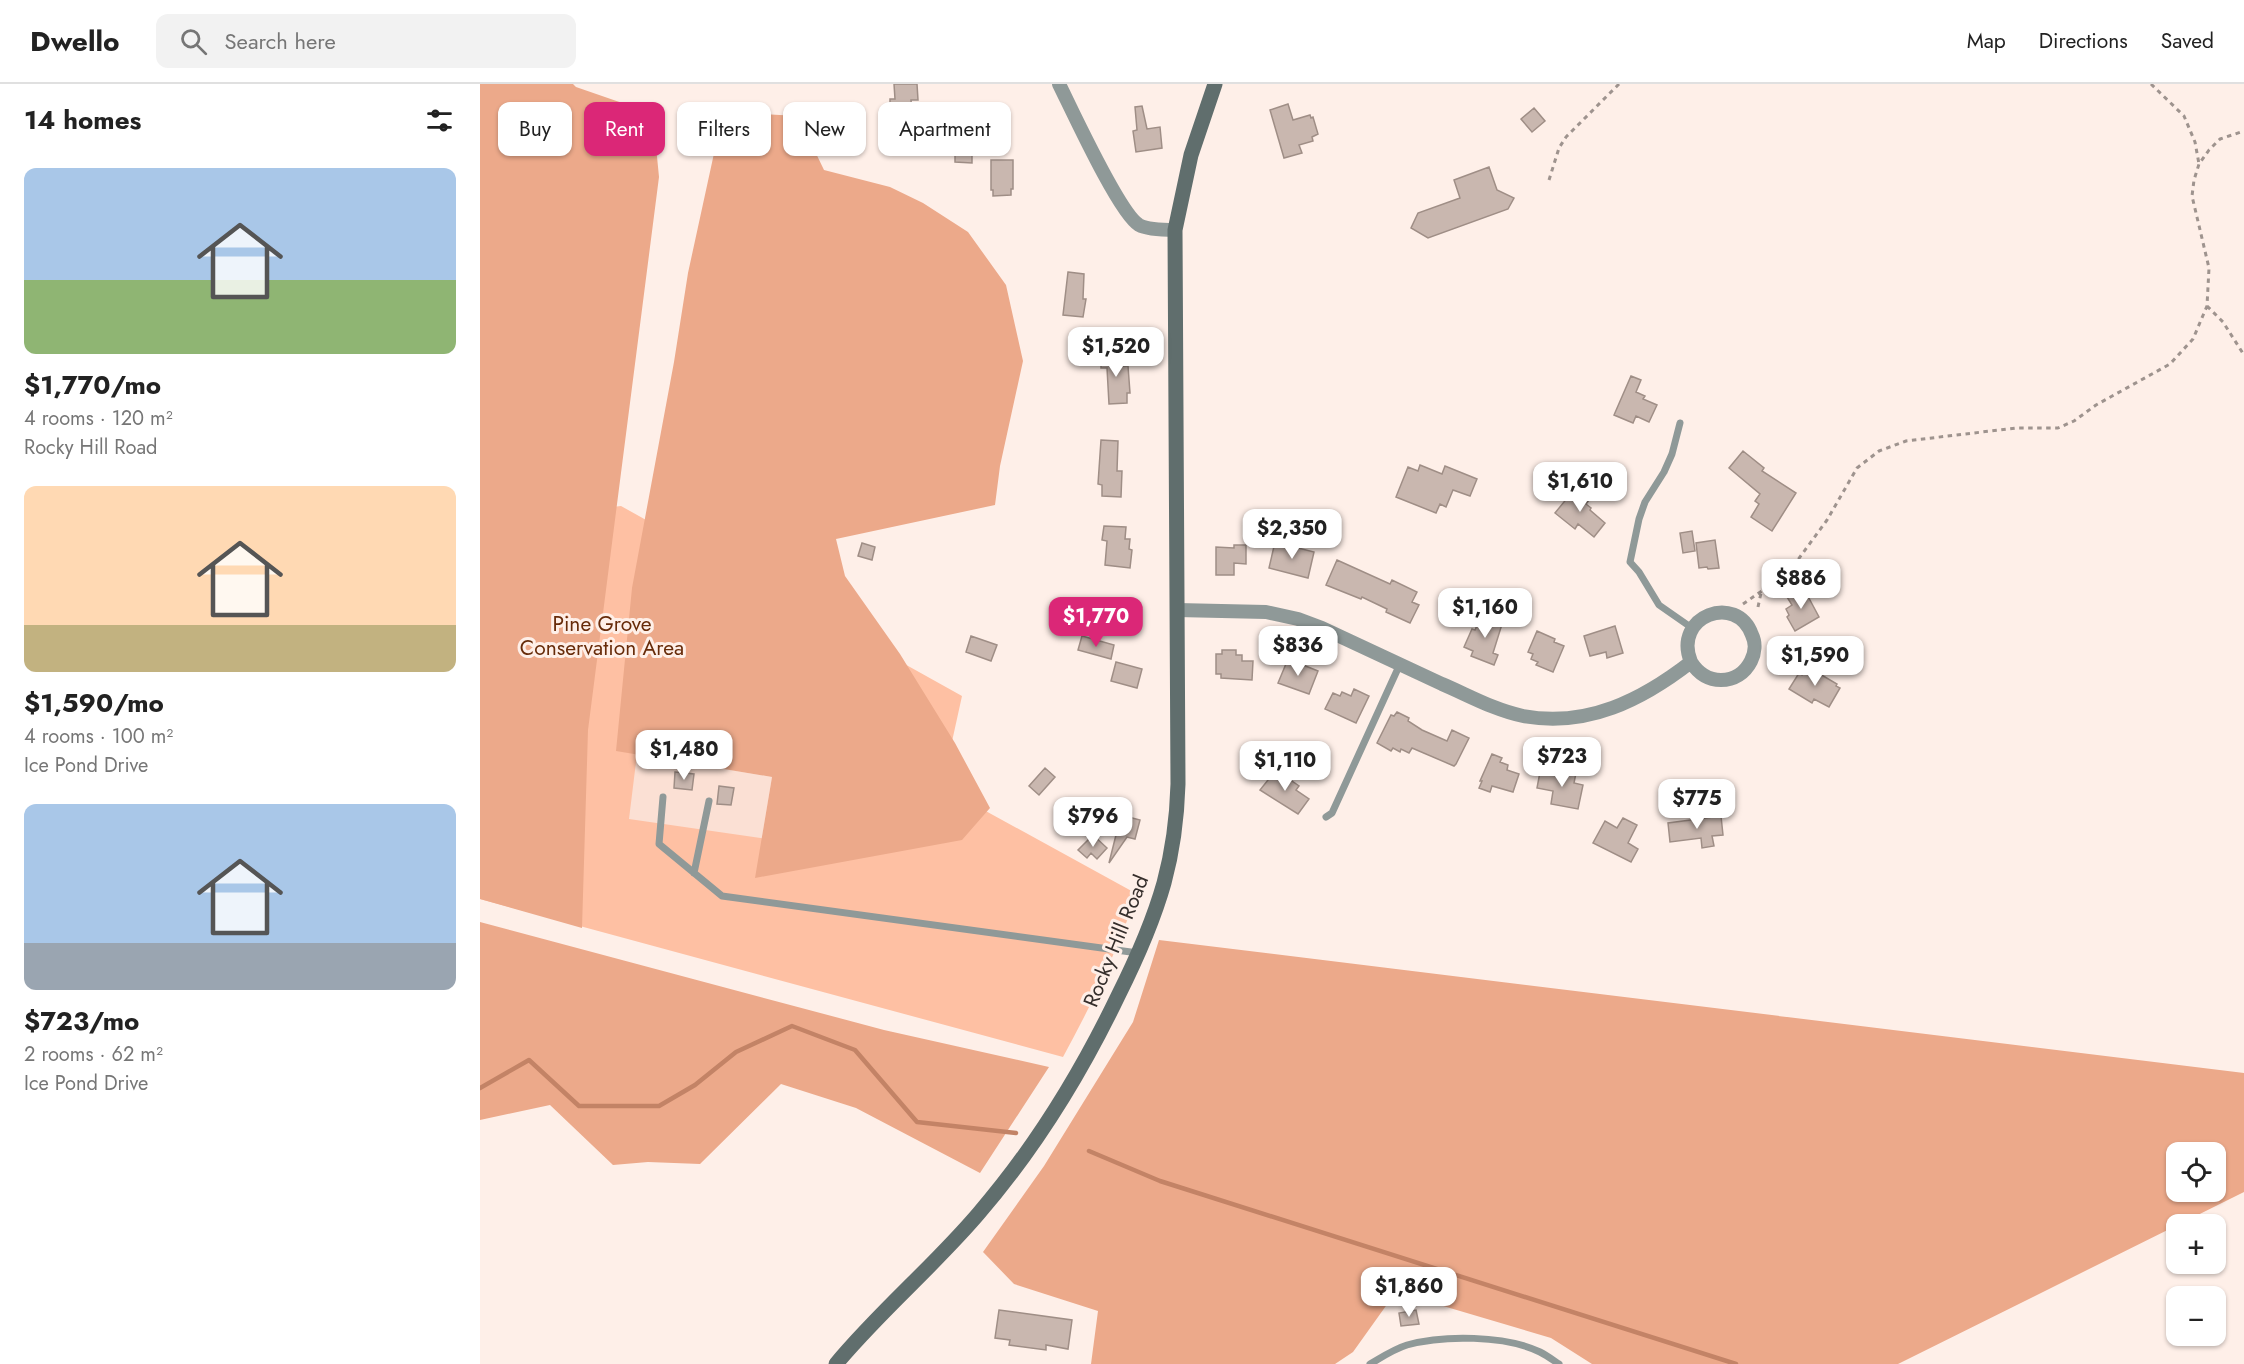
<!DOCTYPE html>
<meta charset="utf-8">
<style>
:root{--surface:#fff;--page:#f2f2f2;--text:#222;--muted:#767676;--line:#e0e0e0;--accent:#db2777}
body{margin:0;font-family:Jost,sans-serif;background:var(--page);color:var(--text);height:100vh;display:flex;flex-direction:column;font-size:22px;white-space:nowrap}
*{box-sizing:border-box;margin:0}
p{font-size:20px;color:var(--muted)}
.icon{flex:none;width:33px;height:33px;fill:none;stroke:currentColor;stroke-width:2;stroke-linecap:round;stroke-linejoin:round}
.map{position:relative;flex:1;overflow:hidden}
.drawer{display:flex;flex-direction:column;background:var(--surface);width:480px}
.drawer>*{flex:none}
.guide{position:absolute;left:18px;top:18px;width:570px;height:54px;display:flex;gap:12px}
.controls{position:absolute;left:1686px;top:1058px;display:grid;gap:12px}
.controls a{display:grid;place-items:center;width:60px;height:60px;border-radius:12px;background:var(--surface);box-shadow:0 2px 4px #0004;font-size:30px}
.price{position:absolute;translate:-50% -51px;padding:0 14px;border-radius:12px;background:#fff;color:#222;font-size:20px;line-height:39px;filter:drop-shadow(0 2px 3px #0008)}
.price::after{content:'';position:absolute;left:50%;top:36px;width:18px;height:14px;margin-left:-9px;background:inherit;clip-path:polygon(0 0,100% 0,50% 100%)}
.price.active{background:var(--accent);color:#fff}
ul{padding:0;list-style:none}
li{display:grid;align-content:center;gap:12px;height:318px;padding:0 24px}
li span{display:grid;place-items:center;height:186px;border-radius:12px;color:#555}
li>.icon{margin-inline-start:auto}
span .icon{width:108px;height:108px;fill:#fffc;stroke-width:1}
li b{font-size:26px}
h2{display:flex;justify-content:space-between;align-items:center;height:72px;padding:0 24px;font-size:26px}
.chip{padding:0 21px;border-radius:12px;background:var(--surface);box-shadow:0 2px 4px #0004;font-size:21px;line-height:54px}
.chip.active{background:var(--accent);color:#fff}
header{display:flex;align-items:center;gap:36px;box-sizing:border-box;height:84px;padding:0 30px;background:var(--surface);border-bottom:2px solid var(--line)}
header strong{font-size:28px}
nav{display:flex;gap:33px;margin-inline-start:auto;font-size:21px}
.search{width:420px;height:54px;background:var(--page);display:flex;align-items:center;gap:15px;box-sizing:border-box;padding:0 21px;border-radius:12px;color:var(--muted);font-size:22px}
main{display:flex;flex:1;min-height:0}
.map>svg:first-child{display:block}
.built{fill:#fbe0d4}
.green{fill:#fec0a3;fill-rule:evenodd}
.forest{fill:#eca98a;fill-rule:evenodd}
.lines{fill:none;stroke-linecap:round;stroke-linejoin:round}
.stream{stroke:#c38366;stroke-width:4.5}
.building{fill:#c9b7af;stroke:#9f8e86;stroke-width:1.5}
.path{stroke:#9e938e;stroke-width:3;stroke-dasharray:4.5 4.5;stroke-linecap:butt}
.service{stroke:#8f9998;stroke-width:7}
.minor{stroke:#8f9998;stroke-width:14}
.secondary{stroke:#606e6d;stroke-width:15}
.labels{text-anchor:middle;stroke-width:6;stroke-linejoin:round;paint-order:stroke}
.park-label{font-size:21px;fill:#672b09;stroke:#feefe8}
.street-label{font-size:21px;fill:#352e2b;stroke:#feefe8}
</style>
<header>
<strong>Dwello</strong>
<div class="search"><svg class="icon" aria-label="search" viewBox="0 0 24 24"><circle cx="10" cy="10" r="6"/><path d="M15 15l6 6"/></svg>Search here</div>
<nav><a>Map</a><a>Directions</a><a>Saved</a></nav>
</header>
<main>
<section class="drawer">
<h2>14 homes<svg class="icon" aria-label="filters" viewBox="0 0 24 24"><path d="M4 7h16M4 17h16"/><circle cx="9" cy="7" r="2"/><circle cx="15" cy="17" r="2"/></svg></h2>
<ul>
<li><span style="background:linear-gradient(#a9c7e8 60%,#8fb573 0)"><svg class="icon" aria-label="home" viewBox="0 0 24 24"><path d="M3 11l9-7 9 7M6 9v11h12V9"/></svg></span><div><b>$1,770/mo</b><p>4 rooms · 120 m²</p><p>Rocky Hill Road</p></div></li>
<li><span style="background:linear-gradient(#ffd9b3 75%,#c2b280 0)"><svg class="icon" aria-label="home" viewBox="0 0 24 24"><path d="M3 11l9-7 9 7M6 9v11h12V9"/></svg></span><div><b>$1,590/mo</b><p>4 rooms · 100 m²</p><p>Ice Pond Drive</p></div></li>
<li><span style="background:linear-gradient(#a9c7e8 75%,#9aa5b1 0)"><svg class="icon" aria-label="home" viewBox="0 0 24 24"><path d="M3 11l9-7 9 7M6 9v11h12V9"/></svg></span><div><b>$723/mo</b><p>2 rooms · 62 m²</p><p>Ice Pond Drive</p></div></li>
</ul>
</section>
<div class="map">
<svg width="1764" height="1280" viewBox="0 0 1764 1280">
<rect width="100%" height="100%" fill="#feefe8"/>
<!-- built -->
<path class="built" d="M136,667l156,26 -17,101 -156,-26z"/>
<!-- green -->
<path class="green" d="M141,422l341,190 -20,91 195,107c-21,59 -44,108 -74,163l-583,-158v-377zM157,670l147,18 -9,68 -146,-21z"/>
<!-- forest -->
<path class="forest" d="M0,0h93l3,3 81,28 -2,21 4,41 -71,553 -6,198 -102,-29z
M243,28l75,4 26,54 66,17 33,16 45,29 38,53 17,76 -23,105 -5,39 -159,34 9,37 55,78 55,89 35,65 -28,32 -207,38 17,-101 -156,-26 16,-163 42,-226 14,-89z
M0,838l404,108 165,37 -69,106 -124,-65 -75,-24 -81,80 -52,-2 -35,3 -63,-60 -70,15z
M679,856l1085,133v119l-346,172h-306l-41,-26 -145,-43 -18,8 -35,49 -18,12h-244l7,-53 -84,-27 -31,-32 61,-86 89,-144zM1696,1068h40v39h-40z"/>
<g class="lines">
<!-- stream -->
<path class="stream" d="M0,1004l49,-28 50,46h80l36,-21 41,-33 56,-26 63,24 62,72 99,11
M609,1067l71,30 576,183"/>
</g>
<!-- building -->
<path class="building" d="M414,0h23l1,16h-7l1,12h-22v-13h5z
M808,20l5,16 17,-5 1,3 2,-1 5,17 -6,3 1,4 -14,4 3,8 -18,5 -14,-48z
M662,22l5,23 13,-2 2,21 -26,4 -3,-21 4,-1 -2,-23z
M1054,24l11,13 -13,11 -11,-13z
M475,62l17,1v16l-17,-1z
M511,76h22v29h-2v6l-18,1v-6h-2z
M1009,83l8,23 17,8 -6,11 -80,29 -17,-10 7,-15 42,-15 -6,-18z
M588,188l16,2 -1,25h3l-3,18 -20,-2z
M640,268l1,14h7l2,27h-3v10l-18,1 -2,-36h-6v-15z
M1151,292l10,4 -5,12 9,4 -2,3 14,6 -8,17 -13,-6 -3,7 -19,-8z
M621,356l17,1 -1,30h5l-1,26 -19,-1v-11l-4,-1z
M1263,367l21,17 -2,3 34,22 -24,38 -21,-14 8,-13 -4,-3 5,-7 -31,-26z
M940,381l22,9 3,-8 32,13 -7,17 -17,-6 -7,17 -6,-3 -4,9 -40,-16 12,-30 10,4z
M1102,402l11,9 -7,9 5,4 -1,2 15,13 -11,14 -16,-13 -3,5 -20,-16 13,-16 3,3z
M624,442l22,1 -1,12h5l-1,10 3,1 -2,18 -25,-3 2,-24 -5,-1z
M1212,447l3,20 -12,2 -3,-20z
M1235,456l4,28 -11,1 -1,-2 -8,1 -3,-25z
M795,458l39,10 -6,26 -39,-10z
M382,459l13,4 -3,13 -14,-4z
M754,461h12v19l-12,-1v12h-18v-28l18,1z
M857,476l53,24 2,-4 25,12 -5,10 7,3 -9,18 -24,-11 1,-3 -25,-12 -1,2 -35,-14z
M1323,503l16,30 -24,14 -8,-14 2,-2 -3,-6 6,-4 -5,-8z
M1002,529l21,8 -10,32 5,2 -4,10 -23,-9 2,-5 -9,-4 8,-18 3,1z
M1135,542l8,27 -16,5 -1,-6 -16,4 -6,-20z
M1057,547l18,8 -1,3 10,4 -11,26 -17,-7 2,-3 -7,-3 2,-5 -5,-2z
M491,552l26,9 -6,16 -25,-9z
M602,552l32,9 -3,14 -33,-9z
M742,566h14v5h6v6h11l-1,19 -31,-2v-4h-5v-20h6z
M808,575l30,12 -9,23 -31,-11z
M636,578l26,7 -5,19 -26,-7z
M1328,583l29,17 -1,2 4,2 -11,19 -15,-8 -2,4 -23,-14 10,-16 3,2z
M874,605l15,7 -13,27 -31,-14 8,-16 7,3 2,-4 9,4z
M917,628l12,6 -1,3 14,9 25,11 5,-11 17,8 -13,26 -2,2 -42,-18 -3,5 -8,-4 -1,3 -7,-4 -2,3 -14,-8 14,-28 3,1z
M1012,670l10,4 -2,4 8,3 -1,5 12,4 -6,18 -21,-6 -2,6 -11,-4 3,-7h-2z
M565,684l10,9 -16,18 -10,-9z
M796,686l23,16 -3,4 13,9 -11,15 -38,-24z
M1079,686l17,3 -2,10 9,2 -5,24 -27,-5 2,-13 -16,-3 3,-16 18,3z
M195,688l19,2 -2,16 -18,-2z
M239,702l15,2 -3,17 -14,-1z
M641,731l19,5 -5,19 -8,-2 -18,26z
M1241,732l2,19 -11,1 2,10 -12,2 -1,-10 -31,4 -2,-19z
M1143,734l14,7 -9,18 10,6 -7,13 -38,-19 12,-22 12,7z
M613,751l14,13 -10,11 -6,-6 -4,5 -9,-8z
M519,1226l73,10 -4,29 -22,-4v5l-37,-5 1,-5 -15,-2z
M936,1226l3,14 -18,2 -2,-13z"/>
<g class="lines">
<!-- path -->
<path class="path" d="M1671,0l33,32 11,26 4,22
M1069,96l10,-32 7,-11 53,-53
M1727,222l16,16 21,33
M1263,520l46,-32 38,-52 30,-52 22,-17 27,-10 110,-13h42l16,-7 22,-16 74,-41 23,-25 14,-33 2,-38 -17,-72 2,-16 5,-16 10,-14 11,-11 24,-8
M1278,523l3,-14"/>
<!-- service -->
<path class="service" d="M1200,339l-8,31 -8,18 -19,30 -6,17 -9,43 9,10 20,33 33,23
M183,713l-4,47 63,52 416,57
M846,733l6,-4 68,-149
M214,789l15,-72
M890,1280c12,-7 24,-15 37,-19 36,-10 98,-10 133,7 6,3 13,8 19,12"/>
<!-- minor -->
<path class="minor" d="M579,0c13,26 60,129 80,141 9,5 26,5 36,5
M697,526l89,2 32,7 24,9c40,19 80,37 120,56 26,11 52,26 81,32 64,12 119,-16 168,-54 7,11 17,18 30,18 13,0 24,-7 30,-19 4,-8 5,-18 1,-26 -15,-43 -80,-19 -61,27"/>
<!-- secondary -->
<path class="secondary" d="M356,1280c44,-53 98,-98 143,-151 56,-65 102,-140 139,-217 18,-36 35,-74 46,-113 9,-33 13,-65 14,-99l-3,-554 16,-75 24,-71"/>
</g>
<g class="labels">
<!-- park labels -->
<g class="park-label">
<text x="122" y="547">Pine Grove<tspan x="122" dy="24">Conservation Area</tspan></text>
</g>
<!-- street labels -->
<g class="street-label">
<text transform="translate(636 857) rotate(-68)" y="7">Rocky Hill Road</text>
</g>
</g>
</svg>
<div class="controls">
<a><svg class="icon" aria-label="locate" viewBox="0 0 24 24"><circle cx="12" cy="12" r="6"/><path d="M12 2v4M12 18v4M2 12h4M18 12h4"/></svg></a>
<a>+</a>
<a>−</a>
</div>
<b class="price" style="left:636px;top:294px">$1,520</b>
<b class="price" style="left:1100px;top:429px">$1,610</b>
<b class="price" style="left:812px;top:476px">$2,350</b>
<b class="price" style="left:1321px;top:526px">$886</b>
<b class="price" style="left:1005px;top:555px">$1,160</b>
<b class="price active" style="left:616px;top:564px">$1,770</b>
<b class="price" style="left:818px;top:593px">$836</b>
<b class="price" style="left:1335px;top:603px">$1,590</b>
<b class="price" style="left:204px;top:697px">$1,480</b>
<b class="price" style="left:1082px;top:704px">$723</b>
<b class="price" style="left:805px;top:708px">$1,110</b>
<b class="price" style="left:1217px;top:746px">$775</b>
<b class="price" style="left:613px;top:764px">$796</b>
<b class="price" style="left:929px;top:1234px">$1,860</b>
<div class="guide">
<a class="chip">Buy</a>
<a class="chip active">Rent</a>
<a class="chip">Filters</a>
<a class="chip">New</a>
<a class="chip">Apartment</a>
</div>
</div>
</main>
